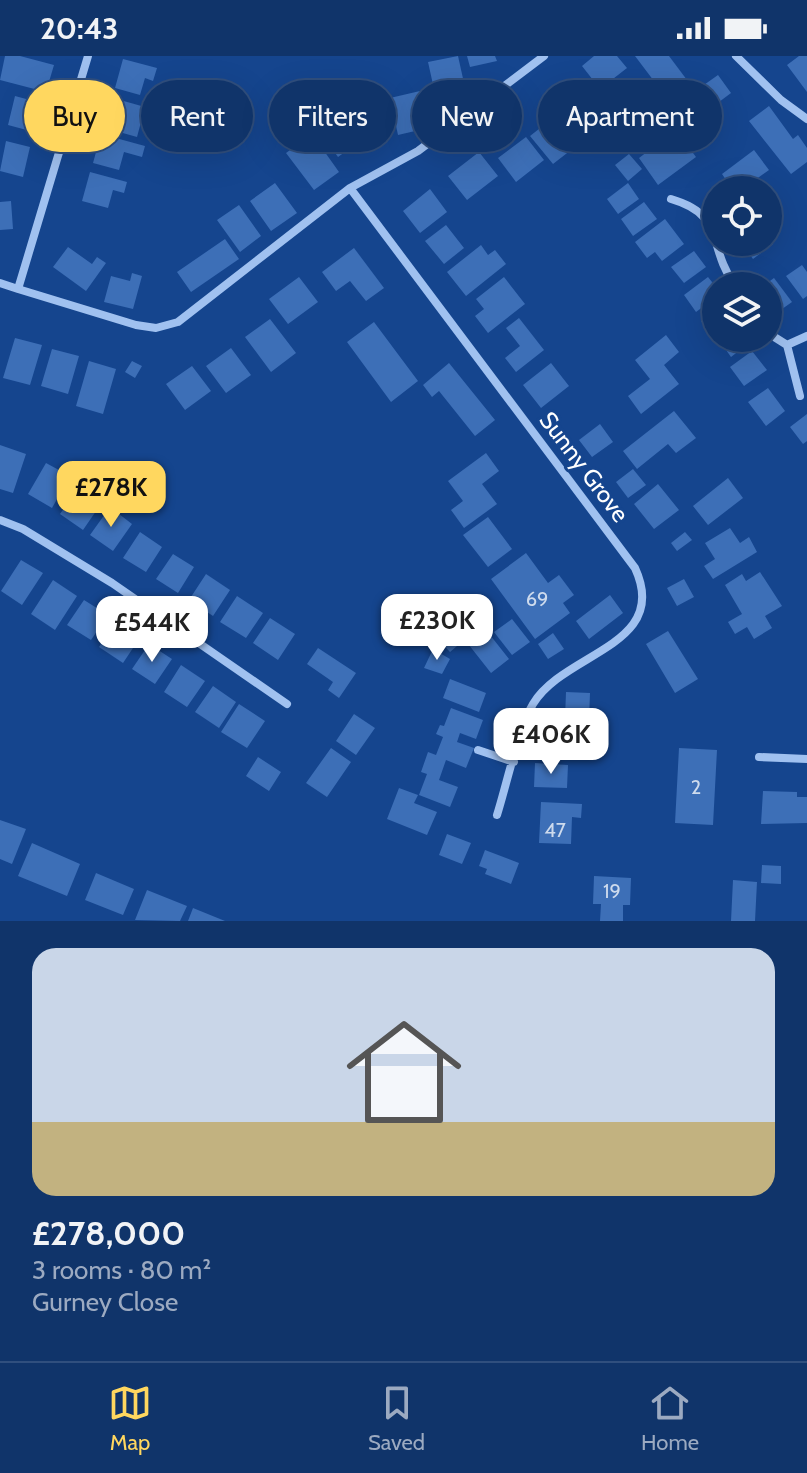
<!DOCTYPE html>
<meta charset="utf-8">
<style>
:root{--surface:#10346a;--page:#1e3f72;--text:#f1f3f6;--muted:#9caac1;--line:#304f7e;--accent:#ffd75f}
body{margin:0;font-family:Cabin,sans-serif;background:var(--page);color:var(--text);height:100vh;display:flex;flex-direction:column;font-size:30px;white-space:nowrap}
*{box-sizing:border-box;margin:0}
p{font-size:26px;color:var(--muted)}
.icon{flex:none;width:44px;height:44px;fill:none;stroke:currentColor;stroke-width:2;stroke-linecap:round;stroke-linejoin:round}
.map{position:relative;height:865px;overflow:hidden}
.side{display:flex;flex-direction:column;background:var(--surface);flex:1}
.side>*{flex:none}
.banner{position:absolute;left:24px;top:24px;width:760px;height:72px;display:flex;gap:16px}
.controls{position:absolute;left:702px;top:120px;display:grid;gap:16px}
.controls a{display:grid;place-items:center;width:80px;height:80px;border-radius:50%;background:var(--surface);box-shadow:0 8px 32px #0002,0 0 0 2px var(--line);font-size:40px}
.price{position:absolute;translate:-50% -68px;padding:0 18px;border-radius:16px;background:#fff;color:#222;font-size:26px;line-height:52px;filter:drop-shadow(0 2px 4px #0008)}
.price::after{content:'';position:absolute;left:50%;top:48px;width:24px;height:18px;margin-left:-12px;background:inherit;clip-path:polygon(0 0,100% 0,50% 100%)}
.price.current{background:var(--accent);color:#111}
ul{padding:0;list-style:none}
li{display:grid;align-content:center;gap:16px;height:424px;padding:0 32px}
li span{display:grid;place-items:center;height:248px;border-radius:24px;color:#555}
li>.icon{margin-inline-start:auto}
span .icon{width:144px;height:144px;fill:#fffc;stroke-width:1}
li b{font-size:34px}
.chip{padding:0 28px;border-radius:36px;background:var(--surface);box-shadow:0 8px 32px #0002,0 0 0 2px var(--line);font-size:28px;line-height:72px}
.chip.current{background:var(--accent);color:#111}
.status{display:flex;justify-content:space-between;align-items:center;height:56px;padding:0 40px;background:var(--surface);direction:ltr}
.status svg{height:22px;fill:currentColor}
.tabs{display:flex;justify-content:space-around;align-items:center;height:112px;border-top:2px solid var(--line);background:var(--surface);font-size:22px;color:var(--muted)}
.tabs a{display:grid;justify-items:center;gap:4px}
.tabs .current{color:var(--accent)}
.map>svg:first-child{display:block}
.building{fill:#3d6fb7}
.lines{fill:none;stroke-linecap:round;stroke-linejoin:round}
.minor{stroke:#a0c1f0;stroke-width:8}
.labels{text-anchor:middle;stroke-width:6;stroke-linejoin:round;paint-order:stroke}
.number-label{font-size:20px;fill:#cedbed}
.street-label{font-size:24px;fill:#fff;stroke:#15458e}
</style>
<div class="status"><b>20:43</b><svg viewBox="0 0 49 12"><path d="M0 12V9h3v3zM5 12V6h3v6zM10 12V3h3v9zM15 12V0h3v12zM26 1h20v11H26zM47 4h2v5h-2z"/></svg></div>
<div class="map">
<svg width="807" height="865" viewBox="0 0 807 865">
<rect width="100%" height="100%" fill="#15458e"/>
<!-- building -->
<path class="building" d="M5,0h15l34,9 -8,27 -46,-12z
M458,0l8,36 -30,6 -8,-36z
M467,0h28l2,5 -27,6z
M594,0h23l10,12 -27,21 -18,-23z
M635,0h34l18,24 -21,17z
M799,0h8v36l-20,-27z
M123,3l34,9 -4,13 -8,-3 -5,17 -25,-7z
M718,19l13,18 -16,12 -14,-18z
M369,27l17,24 -27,19 -17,-24z
M420,35l8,37 -30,7 -8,-37z
M599,35l17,22 -35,27 -17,-21z
M15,40l26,7 -7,29 -26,-7z
M113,42l32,9 -8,30 -32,-9z
M769,50l24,33 5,-4 9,13v14l-16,12 -42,-53z
M342,52l21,31 -25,18 -22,-31z
M667,62l29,39 -38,28 -19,-27 29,-22 -9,-12z
M549,65l22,29 -18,14 -23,-28z
M101,78l44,12 -3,11 -18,-5 -5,18 -26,-7z
M312,78l27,38 -25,18 -28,-37z
M526,81l18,23 -28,22 -18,-24z
M6,85l24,6 -7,30 -23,-6z
M754,94l15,20 -28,20h-8l-11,-16z
M479,96l19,24 -31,24 -19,-24z
M629,98l13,15 -14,12 -13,-16z
M90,116l37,10 -3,11 -11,-3 -5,18 -26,-7z
M275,127l22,30 -26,18 -21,-30z
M628,127l11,16 -21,15 -11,-15z
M430,133l17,23 -27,21 -17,-22z
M11,145l2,28 -13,1v-28z
M644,146l13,17 -24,17 -12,-17z
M239,149l22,31 -21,16 -23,-32z
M665,163l19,25 -22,17 -7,-9 -8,6 -12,-16z
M446,169l18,23 -20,16 -19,-23z
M768,181l5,7 -20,15 -12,-17h27z
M225,183l14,20 -48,33 -14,-20z
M481,189l7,10 7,-5 11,14 -40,32 -19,-24z
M68,191l24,17 5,-7 9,6 -20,28 -33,-24z
M354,192l30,40 -18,13 -16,-20 -14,10 -14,-19z
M694,195l12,16 -22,16 -13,-16z
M802,209l5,7v24l-4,3 -17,-23z
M132,217l10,3 -9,33 -29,-7 7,-26 19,5z
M299,221l19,25 -30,22 -19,-25z
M504,221l21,27 -37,29 -13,-17 9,-7 -8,-10z
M708,221l8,10v10l-20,15 -12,-17z
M774,222l18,24 -17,12 -7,-8v-20h-5z
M716,254v31l-15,-20z
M519,262l25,32 -28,22 -11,-14 15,-12 -14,-18z
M270,263l26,34 -25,19 -26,-35z
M374,266l44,59 -27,21 -44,-60z
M666,279l13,17 -15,13 15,19 -38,30 -13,-18 22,-17 -15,-19z
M15,282l27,7 -12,40 -27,-7z
M721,282h30l2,2 -22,17 -12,-17z
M231,292l20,27 -25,18 -20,-27z
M52,293l27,7 -11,38 -27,-8z
M752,295l15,19 -23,16 -14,-19z
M89,305l27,8 -13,45 -27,-8z
M132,305l10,5 -7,12 -10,-6z
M449,307l46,57 -20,16 -36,-45 -7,6 -9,-12z
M551,307l18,23 -28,22 -18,-23z
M192,310l19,25 -26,19 -19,-26z
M768,332l17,23 -19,15 -18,-24z
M674,355l22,27 -20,15 -8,-9 -31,25 -14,-18z
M807,358v27l-4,3 -13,-17z
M600,368l13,18 -21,15 -13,-17z
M0,389l26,9 -13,39 -13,-4z
M486,397l13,18 -17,13 15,20 -33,24 -13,-18 12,-9 -15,-20z
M46,407l24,13 -18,32 -24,-14z
M633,413l13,16 -18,13 -12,-16z
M728,422l15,20 -35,27 -15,-19z
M658,428l21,26 -25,19 -20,-25z
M80,429l23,16 -20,29 -23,-16z
M110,451l22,17 -19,27 -23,-16z
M488,461l24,32 -24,18 -25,-32z
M730,472l10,15 9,-6 8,15 -44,27 -9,-13 11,-7 -10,-16z
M140,476l22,15 -16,25 -23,-14z
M685,476l7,8 -15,11 -6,-8z
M526,497l22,30 11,-8 15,20 -11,8 7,10 -35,26 -44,-60z
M173,498l21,13 -16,26 -22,-14z
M21,504l22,13 -21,32 -21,-14z
M760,516l22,34 -17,10 7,12 -18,11 -7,-12 -12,7 -7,-12 14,-8 -17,-29 17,-11 4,7z
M206,518l24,16 -17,26 -24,-16z
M684,523l10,18 -17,9 -10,-18z
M53,524l24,16 -22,34 -24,-16z
M610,539l13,18 -34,26 -13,-18z
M237,540l26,17 -17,25 -26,-16z
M84,544l24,15 -17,25 -24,-15z
M270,562l25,16 -17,26 -25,-17z
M512,563l18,23 -18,13 -18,-23z
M116,564l25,16 -18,27 -24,-16z
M451,569l13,15 -14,12 -13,-14z
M483,570l26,33 -18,14 -26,-33z
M668,575l30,48 -23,14 -29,-49z
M553,577l11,16 -16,10 -10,-15z
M149,588l23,15 -17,25 -23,-15z
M318,592l38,25 -17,25 -11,-8 5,-8 -26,-18z
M433,593l17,10 -8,15 -18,-6z
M181,609l24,16 -18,26 -23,-15z
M450,623l36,14 -7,19 -36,-14z
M213,630l23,16 -17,26 -24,-16z
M566,636l24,1 -1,27 -24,-1z
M239,648l26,17 -18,27 -26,-16z
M451,652l32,12 -7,19 -16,-6 -3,9 17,6 -8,20 -20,-8 -7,20 19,7 -8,20 -31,-12 8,-21 -6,-2 7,-20 8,3 7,-18 -7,-3 4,-9 4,1z
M354,658l21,14 -19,27 -20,-14z
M546,673l33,1v21l-34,-1z
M331,692l20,14 -24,35 -21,-14z
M679,692l38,2 -4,75 -38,-2z
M258,701l23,15 -12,19 -23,-15z
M535,707l33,2 -1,23 -33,-1z
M399,732l19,7 -4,8 23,9 -10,23 -40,-16z
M763,735l34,1v5h10v26l-46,1z
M541,746l41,2 -1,14 -9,-1 -1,27 -32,-1z
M0,764l26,9 -14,35 -12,-5z
M447,778l24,9 -9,21 -23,-9z
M32,787l48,21 -13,32 -49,-20z
M485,794l34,13 -8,21 -26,-10 2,-5 -8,-3z
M762,809l19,1v18l-20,-1z
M96,817l38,16 -11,26 -38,-15z
M594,820l37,2 -1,27h-7v16h-23l1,-17h-8z
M733,824l24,2 -2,39h-24z
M147,834l40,16 -7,15 -45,-1z
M193,852l32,13h-37z"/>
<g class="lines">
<!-- minor -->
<path class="minor" d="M736,0l45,44 26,19
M350,132l285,380c36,78 -71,84 -102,136 -14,23 -27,83 -36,111
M671,143c55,16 35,45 64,87
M0,227l18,6 70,-233
M18,233l118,36 20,3 22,-6 172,-134 68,-37 126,-95
M768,277l19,12 20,-9
M787,289l13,51
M0,464l23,9 89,54 175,121
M478,694l36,12
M759,701l48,2"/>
</g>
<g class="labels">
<!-- number labels -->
<g class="number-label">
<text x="537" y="550">69</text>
<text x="696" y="738">2</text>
<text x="555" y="781">47</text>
<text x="612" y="842">19</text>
</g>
<!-- street labels -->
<g class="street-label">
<text transform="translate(584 411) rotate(53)" y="8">Sunny Grove</text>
</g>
</g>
</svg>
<div class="controls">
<a><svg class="icon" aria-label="locate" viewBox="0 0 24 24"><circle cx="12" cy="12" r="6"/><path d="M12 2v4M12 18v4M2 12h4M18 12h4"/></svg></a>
<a><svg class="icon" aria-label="layers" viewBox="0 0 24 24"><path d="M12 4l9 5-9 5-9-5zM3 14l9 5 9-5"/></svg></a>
</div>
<b class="price current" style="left:111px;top:473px">£278K</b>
<b class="price" style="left:437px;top:606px">£230K</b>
<b class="price" style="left:152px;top:608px">£544K</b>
<b class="price" style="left:551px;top:720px">£406K</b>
<div class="banner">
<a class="chip current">Buy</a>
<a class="chip">Rent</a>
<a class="chip">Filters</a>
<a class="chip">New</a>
<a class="chip">Apartment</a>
</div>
</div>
<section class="side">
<ul>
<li><span style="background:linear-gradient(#c9d6e8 70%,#c2b280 0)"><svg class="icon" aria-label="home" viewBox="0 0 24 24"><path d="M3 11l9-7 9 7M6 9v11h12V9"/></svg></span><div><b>£278,000</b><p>3 rooms · 80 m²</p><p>Gurney Close</p></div></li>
</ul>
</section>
<nav class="tabs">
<a class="current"><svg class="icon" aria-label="map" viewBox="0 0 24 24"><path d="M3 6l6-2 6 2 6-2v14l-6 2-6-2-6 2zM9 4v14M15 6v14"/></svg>Map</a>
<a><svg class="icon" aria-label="saved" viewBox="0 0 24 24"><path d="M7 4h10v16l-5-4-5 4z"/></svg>Saved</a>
<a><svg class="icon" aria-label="home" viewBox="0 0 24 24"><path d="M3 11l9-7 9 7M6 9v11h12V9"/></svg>Home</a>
</nav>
